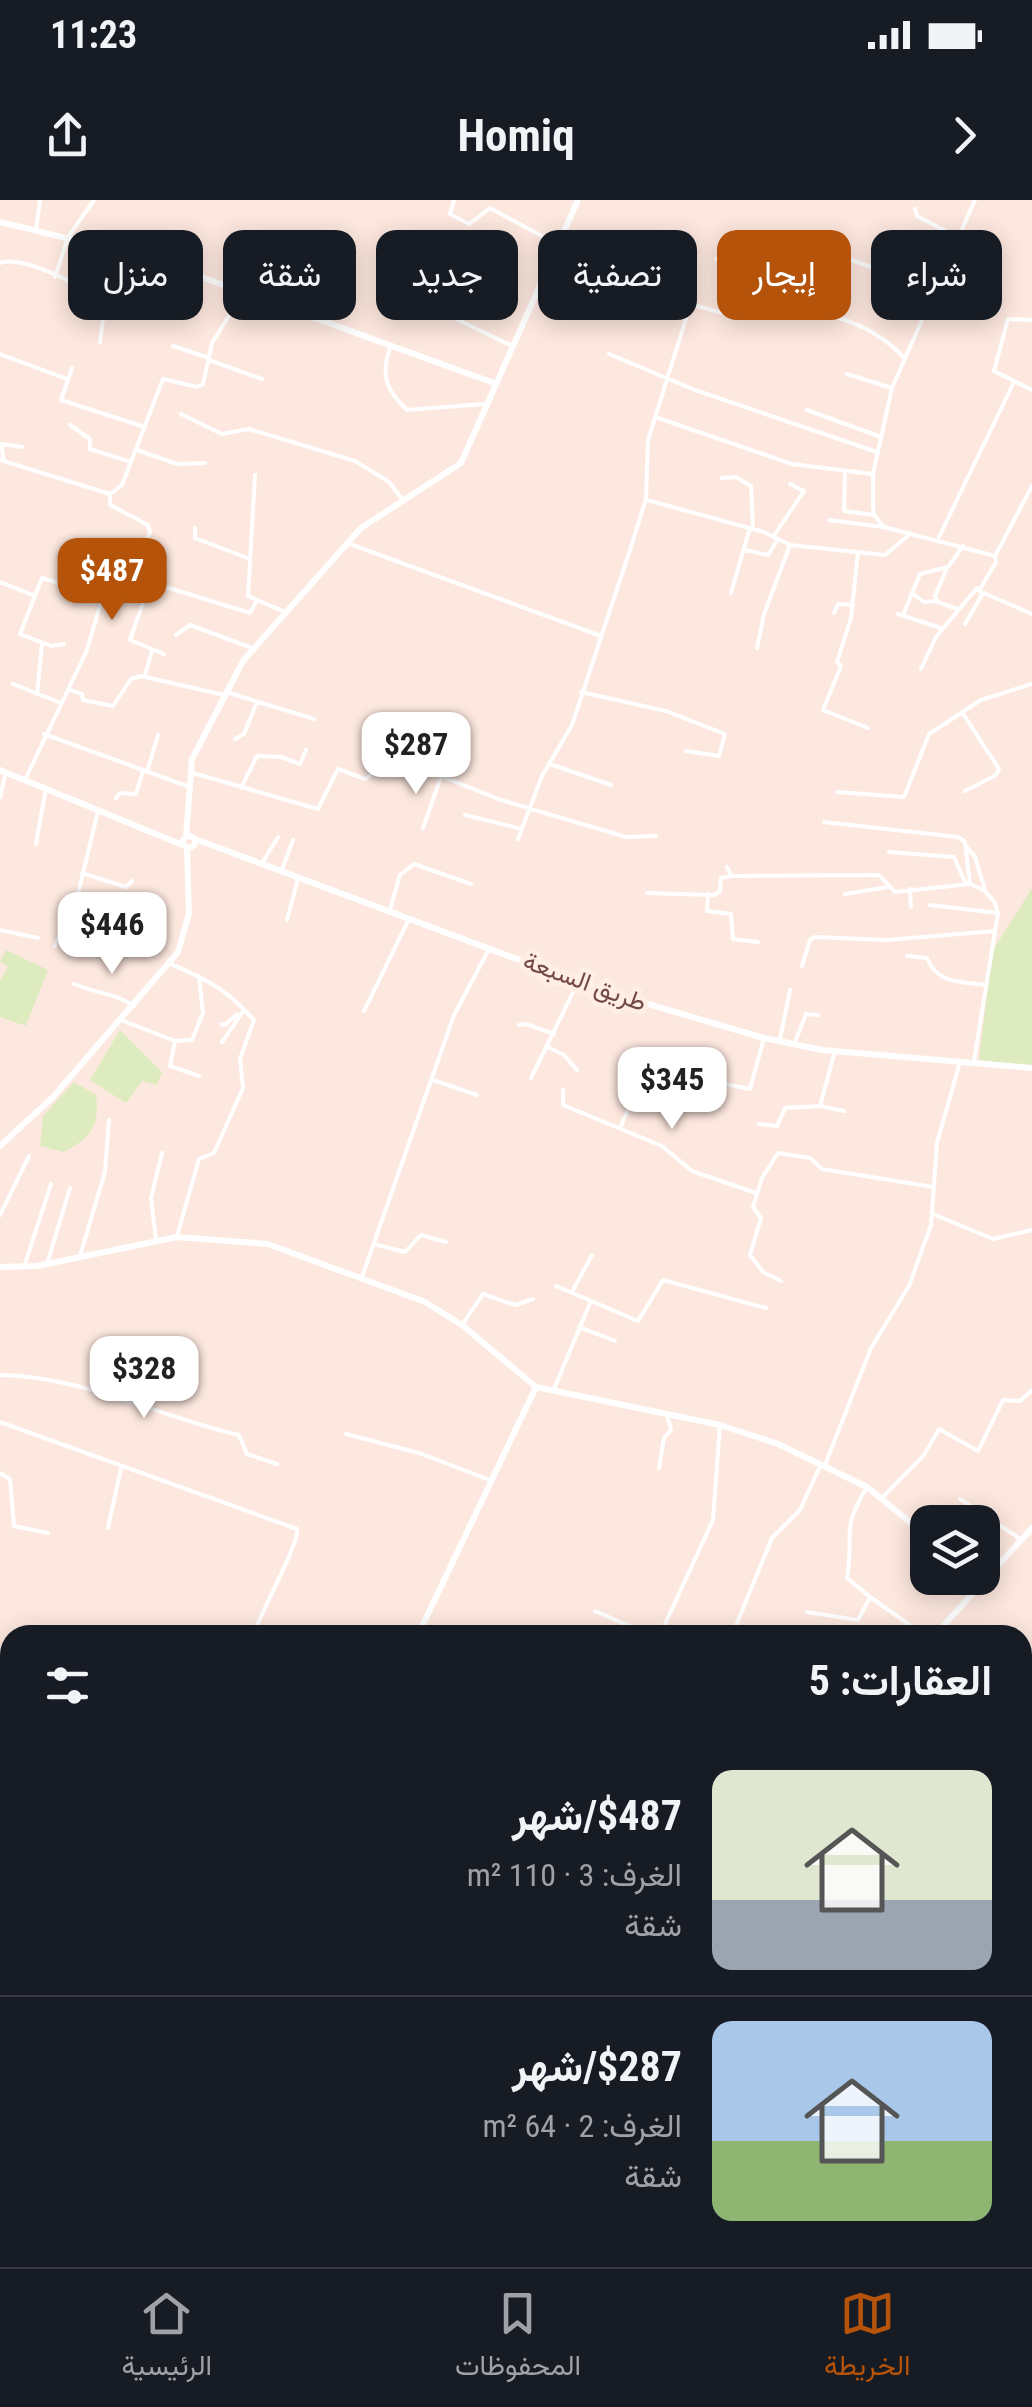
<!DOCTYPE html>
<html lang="ar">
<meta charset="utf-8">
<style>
:root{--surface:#171b24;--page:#20242c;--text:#f1f3f6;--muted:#9ea1a6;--line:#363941;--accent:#b45309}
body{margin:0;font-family:"Roboto Condensed",Vazirmatn,sans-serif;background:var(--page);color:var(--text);direction:rtl;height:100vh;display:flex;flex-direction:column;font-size:38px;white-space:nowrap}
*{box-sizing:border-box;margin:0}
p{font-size:32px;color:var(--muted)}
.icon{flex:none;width:55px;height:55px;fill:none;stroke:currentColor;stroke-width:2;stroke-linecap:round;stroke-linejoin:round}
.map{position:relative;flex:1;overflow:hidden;direction:ltr}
.details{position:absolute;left:0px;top:1425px;width:1032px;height:642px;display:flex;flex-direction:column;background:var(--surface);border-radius:30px 30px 0 0;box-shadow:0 5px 25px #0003;direction:rtl}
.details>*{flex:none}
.banner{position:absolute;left:30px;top:30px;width:972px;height:90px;direction:rtl;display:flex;gap:20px}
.buttons{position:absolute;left:910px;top:1305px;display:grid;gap:20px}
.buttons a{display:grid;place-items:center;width:90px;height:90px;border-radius:20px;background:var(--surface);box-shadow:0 5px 25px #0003;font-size:50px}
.price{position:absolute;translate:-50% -85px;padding:0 22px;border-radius:20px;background:#fff;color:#222;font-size:32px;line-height:65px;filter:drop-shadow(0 2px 5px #0008)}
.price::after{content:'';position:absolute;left:50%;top:60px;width:30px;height:22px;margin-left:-15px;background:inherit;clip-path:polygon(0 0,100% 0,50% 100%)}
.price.selected{background:var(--accent);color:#fff}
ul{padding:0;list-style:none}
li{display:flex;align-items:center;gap:30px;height:250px;padding:0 40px}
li+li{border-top:2px solid var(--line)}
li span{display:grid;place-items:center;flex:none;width:280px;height:200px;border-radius:20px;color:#555}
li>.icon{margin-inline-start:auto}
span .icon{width:120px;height:120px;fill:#fffc;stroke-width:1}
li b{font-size:42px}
h2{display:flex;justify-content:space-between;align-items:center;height:120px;padding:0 40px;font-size:42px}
.pill{padding:0 35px;border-radius:20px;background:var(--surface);box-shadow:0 5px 25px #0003;font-size:35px;line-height:90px}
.pill.selected{background:var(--accent);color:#fff}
.status{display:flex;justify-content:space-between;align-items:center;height:70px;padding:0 50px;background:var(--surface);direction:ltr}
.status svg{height:28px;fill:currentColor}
header{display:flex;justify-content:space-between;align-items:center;height:130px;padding:0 40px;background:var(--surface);font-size:45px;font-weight:700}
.tabs{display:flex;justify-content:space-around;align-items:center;height:140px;border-top:2px solid var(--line);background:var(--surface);font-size:28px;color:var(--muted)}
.tabs a{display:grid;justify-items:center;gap:5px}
.tabs .selected{color:var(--accent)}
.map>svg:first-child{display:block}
.green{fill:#deebbe}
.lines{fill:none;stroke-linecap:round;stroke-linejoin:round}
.street{stroke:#fff;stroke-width:4}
.secondary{stroke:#fff;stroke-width:6}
.labels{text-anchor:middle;stroke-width:10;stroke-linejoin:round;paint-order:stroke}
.street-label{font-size:25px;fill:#744846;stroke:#ffeee6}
</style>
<div class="status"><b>11:23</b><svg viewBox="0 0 49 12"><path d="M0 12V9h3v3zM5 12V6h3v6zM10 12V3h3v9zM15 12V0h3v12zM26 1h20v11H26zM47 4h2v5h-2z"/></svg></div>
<header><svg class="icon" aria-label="forward" viewBox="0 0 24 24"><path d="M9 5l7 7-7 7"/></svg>Homiq<svg class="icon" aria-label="share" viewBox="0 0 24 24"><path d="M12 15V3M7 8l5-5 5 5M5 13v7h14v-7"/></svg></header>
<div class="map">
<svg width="1032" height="2067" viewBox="0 0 1032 2067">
<rect width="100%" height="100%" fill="#fde8df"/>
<!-- green -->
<path class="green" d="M1032,688v179l-53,-7 13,-108z
M6,750l42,20 -22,56 -26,-9v-37l8,-13 -8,-5z
M120,830l42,42 -5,13 -15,-4 -16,22 -36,-23z
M74,882l22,13c4,32 -5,42 -32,57l-24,-6 3,-30z"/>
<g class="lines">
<!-- street -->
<path class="street" d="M454,0l-4,14 19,10 21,-16 151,81 48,20 5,-4 39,11 18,-20c53,16 112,16 153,62
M975,0l-83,188 -19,86v31l1,10 10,12 111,29 1,6 -17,29 53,23
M915,9l2,7 44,23
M36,30l4,-30
M716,59l28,10v13l7,14
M0,63c18,-7 69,15 85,29 8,7 14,17 18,27l-3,23
M55,77l13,-40 26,-37
M384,98l6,-7 10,1 112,54
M814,108l15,-42 9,-11 96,35
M1032,120l-24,-1 -14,52 38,19
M173,146l36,12
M390,148c-10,28 -3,43 17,62l77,-6
M0,154l67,25
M609,154l86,36 182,62
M209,160l53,19
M72,168l-11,32 84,27
M847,174l45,14
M807,210l74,27
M181,214l41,20 27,-5 106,32 34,21 14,18
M655,217l137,47 80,10
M70,225l20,14v10l41,13
M137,250l40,14 28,-1
M0,260l110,34
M4,261l-3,-17 21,3
M845,272l-1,39 30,4
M255,275l-7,121 37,16
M722,278l14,-1 15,9 2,43
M110,294l12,-9 41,-106 34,8 6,-3 9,-41 31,-50
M647,300l117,32 26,13 95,10 25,-21
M829,320l54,7
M195,328v10l55,21
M773,337l31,-46 -14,-7
M939,337l74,-153
M347,343l254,93
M745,350l23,5 9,-14
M858,352l-7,66 -14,44 4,4 -18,44 45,18
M995,356l37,-70
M109,367l34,13 3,14 -16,46 34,14
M946,370l-11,26 3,6 19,7
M143,380l107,33 6,-11
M0,382l33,13
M731,393l18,-62
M913,394l11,8 11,-1
M834,413l4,-9 15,1
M898,414l43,14
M903,415l17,-41 28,-7 15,-21
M965,424l18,-31
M176,435l14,-10 62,23
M64,444l-13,2 -31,-12 22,-56 58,18
M757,448l7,-34 26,-69
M921,469l15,-32 41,-49
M145,475l7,-24
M13,484l48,19
M70,490l12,4 1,6 30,6 18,-27 10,-3 83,19
M226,492l88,27
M581,492l85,19 59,23 -6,22 -33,-5
M37,494l5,-50
M962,512l37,57 -3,6 -31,16
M44,534l143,52
M235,539l9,-5 13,-32
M398,550l35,23 68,27 125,37 30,-1
M550,564l61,21
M147,572l11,-37
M193,573l125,36 20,-40 27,10 15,-11
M25,580l62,-130 28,-96 21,3 14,-24 -2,-8 -38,-20v-11
M241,588l16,-32 24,1 19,7 6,-14
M837,592l67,5 25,-63 52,-34 51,-16
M0,597l6,-25
M116,598l4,-5 16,1 7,-23
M465,615l57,14
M824,622l134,15 7,5 5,42
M423,628l18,-51
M518,639l24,-63 30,-51 57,-172 17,-54 2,-59 41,-131
M36,644l10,-56
M965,645l10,12 10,33
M889,652l65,5 12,27
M262,663l16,-26
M727,667l4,9 148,-1 16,17 75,-8 15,7 10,12 3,10 -24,148
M281,672l12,-32
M82,673l44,14 6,-6
M910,689l1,18
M647,693l67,2 6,-4 1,-13 10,-2
M708,694l-1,17 24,3 2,25 25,3
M845,694l43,-7
M930,705l68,8
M390,710l10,-35 14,-11 57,20
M287,720l11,-41
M0,730l38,8
M55,746l22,-48 21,-87
M907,756l20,2c11,26 31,23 57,27
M171,764c27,12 53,23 73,46l-22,32
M802,766l8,-26 5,-3 72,3 108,-9
M74,784c21,9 41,9 60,22
M364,811l44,-90
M121,820l54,21 17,-1 11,-27 -4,-37
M221,824l4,1 12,-11
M519,825l7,-1 28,10
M780,839l10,-49
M175,841l-5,25 29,10
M795,842l11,-28 12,1
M548,847l16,8 13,15
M835,851l-15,55 24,5
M531,878l47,-96
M433,880l44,15
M563,890v15l99,41 30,25 64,22
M691,893l28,-10 31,6 14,-51
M759,924l18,2 8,-18 35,-2
M621,926l18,-41
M933,1014l60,25 39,-9
M0,1015l29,-59
M177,1036l22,-77 15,-6 29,-65 -3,-29 14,-39 -10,-10
M156,1040l-5,-42 11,-45
M374,1044l31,8 16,-17 25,7
M80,1056l25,-84 4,-52
M47,1064l23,-76
M24,1067l27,-83
M362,1077l92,-262 34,-64
M781,1081l-18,-9 -13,-17 11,-37 -8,-11 9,-29 16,-25 32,5 12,11 111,18
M556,1086l82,35 25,-41 103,28
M572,1092l20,-37
M462,1125l21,-31 32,11 18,-6
M579,1127l36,14
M0,1175c83,1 159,42 239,60l8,19 30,10
M554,1189l36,-86
M0,1222l297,107c3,13 -36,83 -44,106
M346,1234l73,19 71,27
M825,1265l46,-117 38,-62 22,-61 6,-82 23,-81
M659,1268l5,-30 7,-8 -4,-15
M0,1273l10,6 4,47 34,7
M867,1287c-28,46 -12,47 -20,91l23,19
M882,1298l42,-43 15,-26 39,22 25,-51 17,1 12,-11
M960,1299l62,41
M108,1328l13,-60
M595,1411l55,24
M807,1412l51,8 12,-23 54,38
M660,1435l53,-115 7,-95
M732,1435l40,-97 28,-28 21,-46
M1022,1575l10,-8
M0,1612l10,4
M1022,1626l10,5
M0,1667l10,4
M0,1726l10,2
M1022,1747l10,1
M0,1804l10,2
M1022,1819l10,-24
M0,1837l10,3
M0,1913l10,-23
M1022,1941l10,-3
M1022,2010l10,2
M314,2058l18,9
M356,2058l7,9
M611,2058l14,9
M968,2058v9
M529,2067l2,-9
M752,2067l4,-9"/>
<!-- secondary -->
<path class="secondary" d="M0,22l152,37 342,124
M0,570l185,76
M183 642a6 6 0 1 1 12 0a6 6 0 1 1-12 0Z
M186,637l6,-78 51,-98 118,-133 100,-65 117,-263
M195,639l405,151 164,48 58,12 210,18
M0,946l54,-50 124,-144 11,-38 -2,-67
M0,1067l37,-1 140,-29 91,7 157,58 37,23 74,62 184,38 58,19 89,43 61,50
M418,1435l118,-248
M935,1435l97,-107
M82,2067l6,-9
M391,2067l7,-9"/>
</g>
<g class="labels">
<!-- street labels -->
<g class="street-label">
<text transform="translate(585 781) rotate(20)" y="9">طريق السبعة</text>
</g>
</g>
</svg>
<div class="buttons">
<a><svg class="icon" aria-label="layers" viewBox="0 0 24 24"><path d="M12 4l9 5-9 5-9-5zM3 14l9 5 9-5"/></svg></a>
</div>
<b class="price selected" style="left:112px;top:423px">$487</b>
<b class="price" style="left:416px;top:597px">$287</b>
<b class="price" style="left:112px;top:777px">$446</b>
<b class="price" style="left:672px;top:932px">$345</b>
<b class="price" style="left:144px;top:1221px">$328</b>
<div class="banner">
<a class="pill">شراء</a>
<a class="pill selected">إيجار</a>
<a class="pill">تصفية</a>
<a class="pill">جديد</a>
<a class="pill">شقة</a>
<a class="pill">منزل</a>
</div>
<section class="details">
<h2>العقارات: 5<svg class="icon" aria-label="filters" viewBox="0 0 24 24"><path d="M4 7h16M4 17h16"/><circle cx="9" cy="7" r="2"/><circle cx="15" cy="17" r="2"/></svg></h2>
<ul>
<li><span style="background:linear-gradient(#dfe7d0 65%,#9aa5b1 0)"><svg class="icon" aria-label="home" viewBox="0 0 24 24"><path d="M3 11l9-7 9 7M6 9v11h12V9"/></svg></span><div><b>$487/شهر</b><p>الغرف: 3 · 110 m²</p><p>شقة</p></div></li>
<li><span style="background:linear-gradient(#a9c7e8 60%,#8fb573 0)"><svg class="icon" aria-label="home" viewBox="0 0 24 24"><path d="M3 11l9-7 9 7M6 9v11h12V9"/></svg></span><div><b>$287/شهر</b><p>الغرف: 2 · 64 m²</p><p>شقة</p></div></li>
</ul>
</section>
</div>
<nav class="tabs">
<a class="selected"><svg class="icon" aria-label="map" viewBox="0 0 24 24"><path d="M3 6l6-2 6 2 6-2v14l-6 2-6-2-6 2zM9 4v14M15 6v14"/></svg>الخريطة</a>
<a><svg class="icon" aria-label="saved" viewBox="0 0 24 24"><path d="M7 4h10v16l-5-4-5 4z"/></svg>المحفوظات</a>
<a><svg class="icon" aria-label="home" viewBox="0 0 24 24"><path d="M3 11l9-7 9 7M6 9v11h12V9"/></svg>الرئيسية</a>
</nav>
